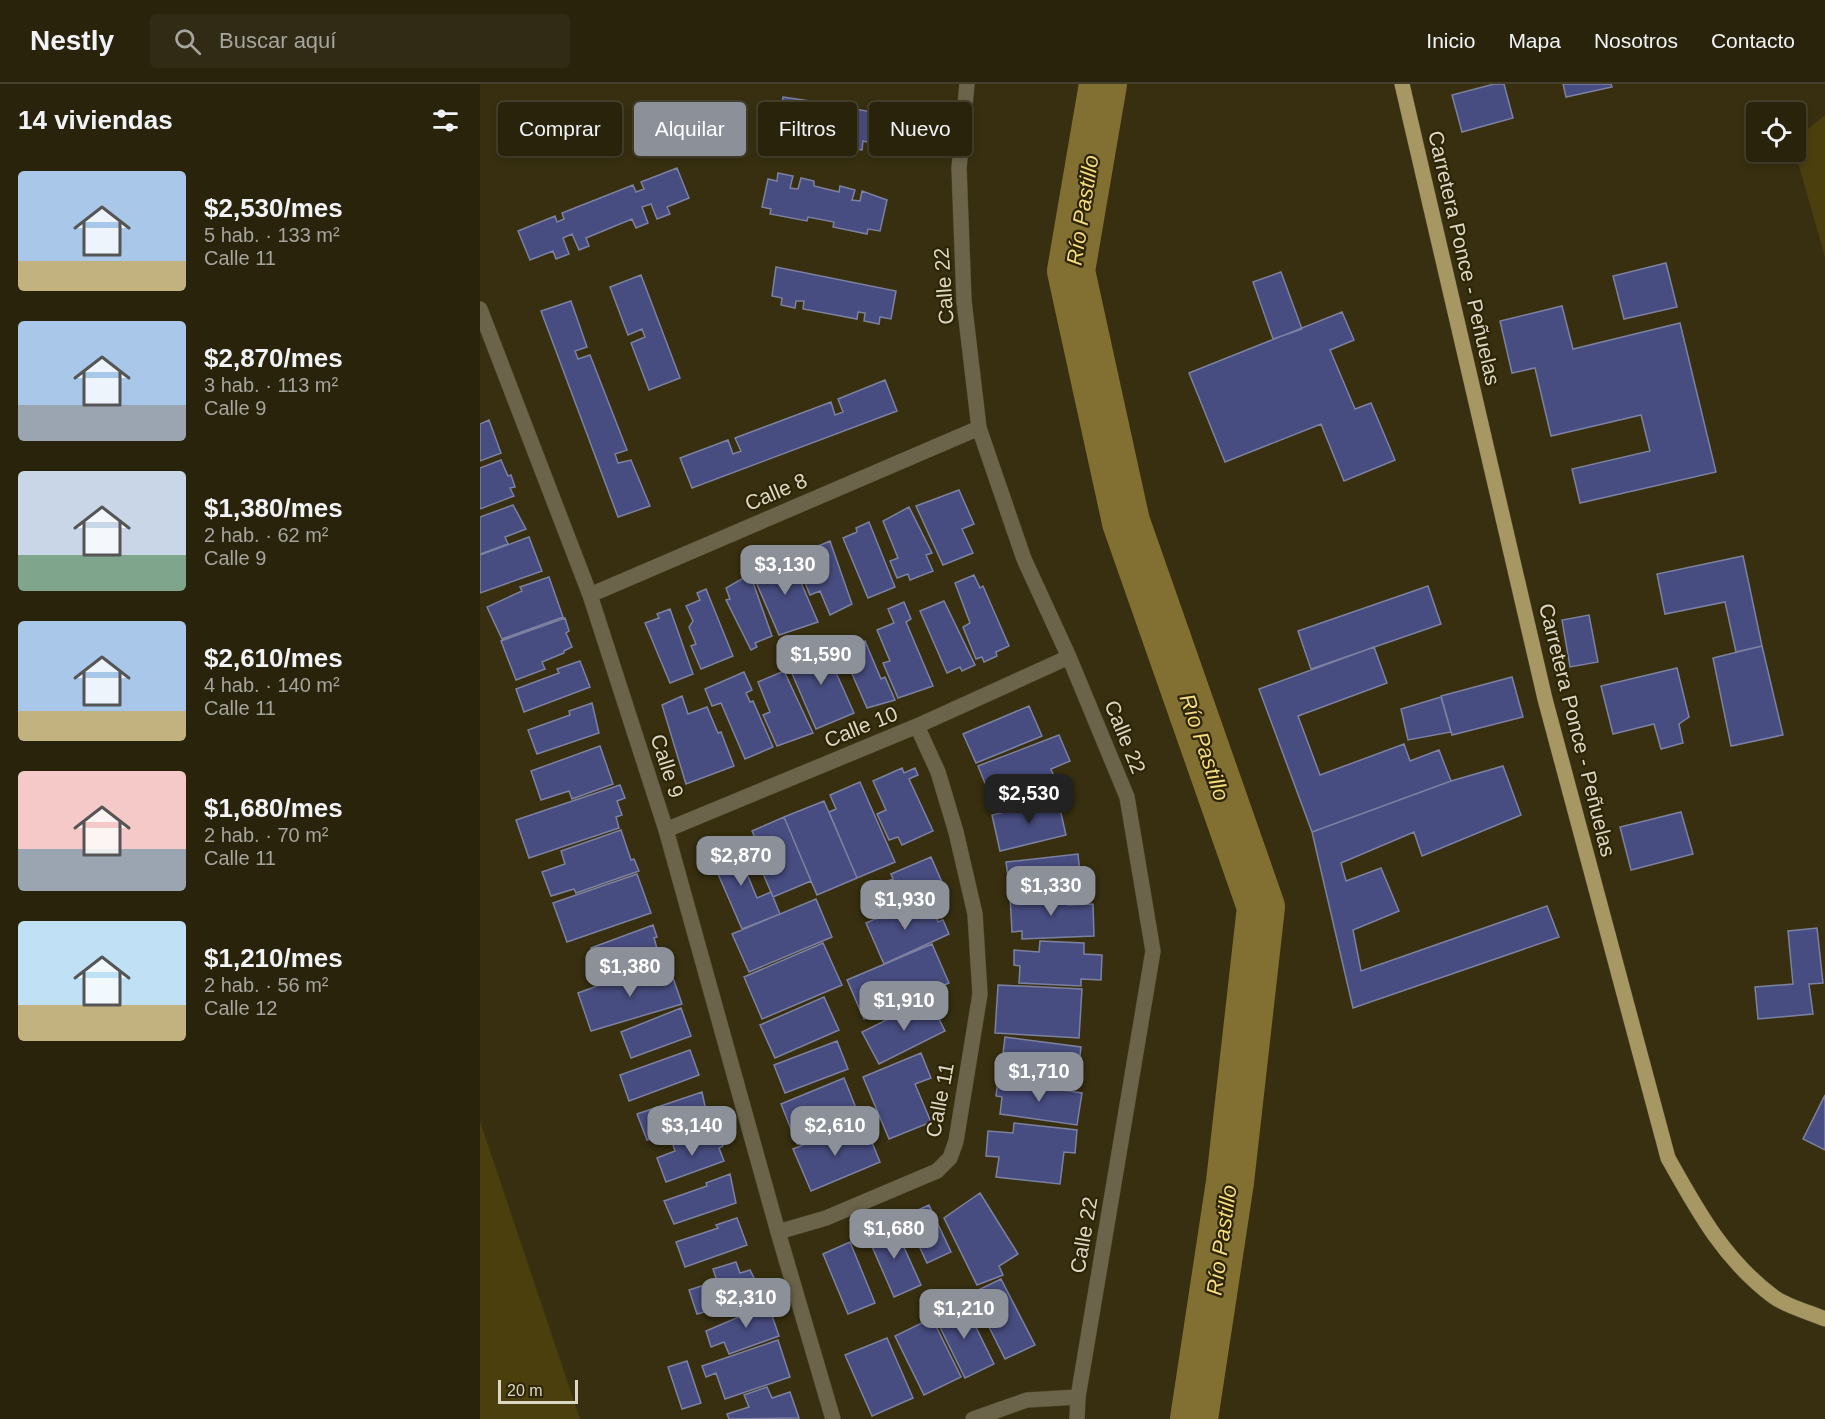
<!DOCTYPE html>
<html lang="es">
<meta charset="utf-8">
<style>
:root{--surface:#29230c;--page:#312b15;--text:#f1f3f6;--muted:#a5a49d;--line:#45402d;--accent:#8c9099}
body{margin:0;font-family:Arial,sans-serif;background:var(--page);color:var(--text);height:100vh;display:flex;flex-direction:column;font-size:22px;white-space:nowrap}
*{box-sizing:border-box;margin:0}
p{font-size:20px;color:var(--muted)}
.icon{flex:none;width:33px;height:33px;fill:none;stroke:currentColor;stroke-width:2;stroke-linecap:round;stroke-linejoin:round}
.map{position:relative;flex:1;overflow:hidden}
.drawer{display:flex;flex-direction:column;background:var(--surface);width:480px}
.drawer>*{flex:none}
.banner{position:absolute;left:18px;top:18px;width:570px;height:54px;display:flex;gap:12px}
.tools{position:absolute;left:1266px;top:18px;display:grid;gap:12px}
.tools a{display:grid;place-items:center;width:60px;height:60px;border-radius:6px;background:var(--surface);box-shadow:0 3px 9px #0003,0 0 0 2px var(--line);font-size:30px}
.scale{position:absolute;left:18px;bottom:15px;width:80px;box-sizing:border-box;padding-left:6px;border:3px solid #dcd7c5;border-top:0;font-size:16px;line-height:21px;white-space:nowrap;color:#dcd7c5;-webkit-text-stroke:4px #2d2506;paint-order:stroke}
.price{position:absolute;translate:-50% -51px;padding:0 14px;border-radius:12px;background:var(--accent);color:#fff;font-size:20px;line-height:39px;filter:drop-shadow(0 2px 3px #0008)}
.price::after{content:'';position:absolute;left:50%;top:36px;width:18px;height:14px;margin-left:-9px;background:inherit;clip-path:polygon(0 0,100% 0,50% 100%)}
.price.selected{background:#222;color:#fff}
ul{padding:0;list-style:none}
li{display:flex;align-items:center;gap:18px;height:150px;padding:0 18px}
li span{display:grid;place-items:center;flex:none;width:168px;height:120px;border-radius:6px;color:#555}
li>.icon{margin-inline-start:auto}
span .icon{width:72px;height:72px;fill:#fffc;stroke-width:1}
li b{font-size:26px}
h2{display:flex;justify-content:space-between;align-items:center;height:72px;padding:0 18px;font-size:26px}
.pill{padding:0 21px;border-radius:6px;background:var(--surface);box-shadow:0 3px 9px #0003,0 0 0 2px var(--line);font-size:21px;line-height:54px}
.pill.selected{background:var(--accent);color:#fff}
header{display:flex;align-items:center;gap:36px;box-sizing:border-box;height:84px;padding:0 30px;background:var(--surface);border-bottom:2px solid var(--line)}
header strong{font-size:28px}
nav{display:flex;gap:33px;margin-inline-start:auto;font-size:21px}
.search{width:420px;height:54px;background:var(--page);display:flex;align-items:center;gap:15px;box-sizing:border-box;padding:0 21px;border-radius:6px;color:var(--muted);font-size:22px}
main{display:flex;flex:1;min-height:0}
.map>svg:first-child{display:block}
.green{fill:#4b3f0e}
.lines{fill:none;stroke-linecap:round;stroke-linejoin:round}
.river{stroke:#817031;stroke-width:48}
.building{fill:#484d81;stroke:#7c81a1;stroke-width:1.5}
.street-casing{stroke:#514a2d;stroke-width:16}
.primary-casing{stroke:#514a2d;stroke-width:16}
.street{stroke:#6b644b;stroke-width:15}
.primary{stroke:#a69763;stroke-width:15}
.labels{text-anchor:middle;stroke-width:4.5;stroke-linejoin:round;paint-order:stroke}
.street-label{font-size:21px;fill:#dcd7c5;stroke:#2d2506}
.water-label{font-size:22px;font-style:italic;fill:#f6dc80;stroke:#2d2506}
</style>
<header>
<strong>Nestly</strong>
<div class="search"><svg class="icon" aria-label="search" viewBox="0 0 24 24"><circle cx="10" cy="10" r="6"/><path d="M15 15l6 6"/></svg>Buscar aquí</div>
<nav><a>Inicio</a><a>Mapa</a><a>Nosotros</a><a>Contacto</a></nav>
</header>
<main>
<section class="drawer">
<h2>14 viviendas<svg class="icon" aria-label="filters" viewBox="0 0 24 24"><path d="M4 7h16M4 17h16"/><circle cx="9" cy="7" r="2"/><circle cx="15" cy="17" r="2"/></svg></h2>
<ul>
<li><span style="background:linear-gradient(#a9c7e8 75%,#c2b280 0)"><svg class="icon" aria-label="home" viewBox="0 0 24 24"><path d="M3 11l9-7 9 7M6 9v11h12V9"/></svg></span><div><b>$2,530/mes</b><p>5 hab. · 133 m²</p><p>Calle 11</p></div></li>
<li><span style="background:linear-gradient(#a9c7e8 70%,#9aa5b1 0)"><svg class="icon" aria-label="home" viewBox="0 0 24 24"><path d="M3 11l9-7 9 7M6 9v11h12V9"/></svg></span><div><b>$2,870/mes</b><p>3 hab. · 113 m²</p><p>Calle 9</p></div></li>
<li><span style="background:linear-gradient(#c9d6e8 70%,#7fa58c 0)"><svg class="icon" aria-label="home" viewBox="0 0 24 24"><path d="M3 11l9-7 9 7M6 9v11h12V9"/></svg></span><div><b>$1,380/mes</b><p>2 hab. · 62 m²</p><p>Calle 9</p></div></li>
<li><span style="background:linear-gradient(#a9c7e8 75%,#c2b280 0)"><svg class="icon" aria-label="home" viewBox="0 0 24 24"><path d="M3 11l9-7 9 7M6 9v11h12V9"/></svg></span><div><b>$2,610/mes</b><p>4 hab. · 140 m²</p><p>Calle 11</p></div></li>
<li><span style="background:linear-gradient(#f6c9c9 65%,#9aa5b1 0)"><svg class="icon" aria-label="home" viewBox="0 0 24 24"><path d="M3 11l9-7 9 7M6 9v11h12V9"/></svg></span><div><b>$1,680/mes</b><p>2 hab. · 70 m²</p><p>Calle 11</p></div></li>
<li><span style="background:linear-gradient(#bfe0f5 70%,#c2b280 0)"><svg class="icon" aria-label="home" viewBox="0 0 24 24"><path d="M3 11l9-7 9 7M6 9v11h12V9"/></svg></span><div><b>$1,210/mes</b><p>2 hab. · 56 m²</p><p>Calle 12</p></div></li>
</ul>
</section>
<div class="map">
<svg width="1345" height="1335" viewBox="0 0 1345 1335">
<rect width="100%" height="100%" fill="#372f10"/>
<!-- green -->
<path class="green" d="M1345,31v142l-30,-105 1,-13z
M0,1037l100,298h-100z"/>
<g class="lines">
<!-- river -->
<path class="river" d="M623,0l-32,187 55,251 135,385 -31,275 -36,237"/>
</g>
<!-- building -->
<path class="building" d="M1014,0h10l9,34 -51,14 -10,-37z
M1083,0h48l1,3 -46,10z
M303,13l48,7 -1,3 25,5 1,-3 37,7v3l10,2 -6,30 -11,-2 -1,6 -15,-2 1,-10 -8,-2 -1,9 -14,-2 2,-8 -26,-4 -2,6 -14,-2 3,-11 -9,-1 -2,9 -12,-2 1,-7 -11,-2z
M197,84l12,30 -22,9 3,7 -13,5 -6,-15 -9,3 6,16 -12,5 -4,-9 -46,19 3,8 -10,4 -7,-16 -9,4 6,16 -13,5 -3,-8 -23,9 -12,-29 37,-15 2,6 7,-3 -2,-6 71,-28 3,7 8,-3 -3,-7z
M298,89l15,3 -3,12 8,1 3,-11 13,3v5l25,6 1,-6 15,4 -3,10 8,1 2,-10 25,9 -7,31 -12,-2 -1,5 -34,-7 1,-5 -26,-5 -1,4 -37,-7 1,-5 -9,-2 6,-28 9,2z
M1186,179l11,44 -53,12 -11,-43z
M296,183l120,24 -5,28 -11,-2 -1,7 -15,-3 1,-8 -7,-1 -1,7 -54,-10 1,-8h-8l-1,7 -14,-3 1,-7 -10,-2z
M801,188l21,57 -29,10 -20,-57z
M161,191l39,103 -31,12 -18,-47 14,-6 -3,-8 -14,6 -18,-48z
M91,217l16,46 -12,4 3,8 12,-4 37,95 -12,4 3,9 13,-3 19,46 -32,11 -77,-206z
M1082,222l11,43 107,-26 36,149 -136,31 -8,-34 78,-18 -9,-36 -90,21 -16,-68 -23,5 -12,-52z
M862,228l12,28 -24,10 25,59 16,-6 24,57 -51,21 -23,-57 -96,38 -36,-89z
M405,296l12,31 -205,77 -12,-30 48,-18 5,14 8,-3 -6,-13 96,-36 4,13 8,-3 -5,-13z
M9,336l12,33 -21,8v-37z
M21,376l7,16 3,-1 4,12 -5,1 4,8 -34,13v-41z
M479,406l15,34 -12,5 11,24 -30,12 -27,-59z
M33,421l13,24 -21,8 3,7 -28,10v-37z
M429,423l23,46 -6,2 7,16 -23,9 -2,-6 -11,4 -7,-17 8,-3 -15,-37z
M389,438l26,65 -27,11 -25,-60 14,-6 -1,-4z
M49,453l13,34 -62,22v-38z
M350,457l22,63 -22,11 -10,-24 -10,4 -11,-27 10,-4 -5,-12z
M1263,472l19,90 -26,6 -11,-50 -60,12 -8,-40z
M293,473l3,6 14,-6 28,65 -39,13 -27,-62 14,-6 -2,-6z
M270,490l22,62 -17,7 2,4 -6,3 -25,-50 4,-1 -4,-11z
M494,491l6,13 3,-2 26,60 -13,6 1,4 -13,6 -2,-5 -6,2 -13,-32 7,-4 -15,-40z
M69,493l14,40 -61,22 -15,-32 35,-16 -2,-4z
M948,502l13,38 -130,45 -13,-38z
M226,505l27,67 -32,13 -10,-23 5,-2 -7,-17 4,-6 -7,-15 14,-6 -3,-7z
M464,517l31,64 -13,6 -2,-4 -13,6 -27,-62z
M424,518l7,17 -5,3 27,64 -35,12 -15,-35 7,-2 -13,-31 17,-7 -6,-14z
M190,525l23,65 -23,9 -25,-60 14,-5 -2,-4z
M1109,531l9,47 -28,5 -8,-47z
M85,534l4,13 -3,2 6,14 -8,4v2l-22,9 3,7 -29,11 -15,-39z
M342,557l32,72 -38,16 -26,-60 11,-5 -5,-11z
M385,557l16,38 4,-2 10,23 -28,8 -25,-57z
M1282,562l21,89 -52,11 -18,-88z
M894,563l13,36 -89,33 22,59 84,-31 6,17 29,-11 12,31 -139,51 -53,-143z
M100,577l10,26 -66,25 -8,-23 43,-16 -2,-4z
M1197,584l12,49 -10,7 4,19 -22,6 -7,-25 -41,10 -12,-48z
M304,587l29,62 -36,13 -14,-31 7,-3 -12,-30z
M264,588l8,18 -6,3 4,9 3,-1 20,46 -28,12 -24,-56 -9,3 -7,-17z
M1032,593l11,40 -71,18 -11,-39z
M202,612l6,18 19,-7 11,26 3,-1 13,34 -48,18 -24,-79z
M961,613l10,35 -43,8 -7,-31z
M112,619l7,30 -62,21 -9,-24 42,-15 -1,-4z
M549,622l13,30 -66,27 -13,-29z
M579,651l11,26 -19,8 6,15 -62,24 -17,-42z
M120,662l13,38 -41,15 -3,-8 -28,9 -10,-29z
M1023,682l18,49 -99,41 -8,-24 -73,31 5,18 35,-13 18,43 -46,19 8,41 186,-65 12,31 -206,71 -41,-176 139,-51z
M422,684l2,5 11,-5 3,7 -9,4 24,52 -31,14 -4,-8 -9,3 -12,-26 9,-4 -13,-29z
M380,698l35,80 -38,16 -28,-66 7,-3 -6,-14z
M140,701l5,13 -8,3 5,14 -6,2 3,11 -90,30 -13,-38z
M578,716l8,35 -66,16 -8,-36z
M344,717l33,77 -40,17 -33,-78z
M1201,728l12,42 -62,16 -11,-43z
M304,733l27,64 -38,16 -23,-54 6,-3 -4,-9z
M141,746l10,30 3,-1 5,12 -63,22 -2,-4 -23,7 -9,-24 23,-8 -4,-13z
M253,756l24,58 14,-6 9,22 -38,15 -34,-78z
M598,770l3,30 -71,8 -4,-30z
M451,773l14,32 -69,30 -12,-29 29,-11 -2,-5z
M157,790l14,39 -84,29 -14,-39z
M588,809v12l25,-1 1,32 -72,3v-8l-10,1 -2,-36z
M336,815l16,38 -83,35 -17,-38z
M437,817l5,11 10,-4 6,14 5,-2 6,14 -65,30 -18,-41z
M173,841l4,12 -3,1 4,14 -58,21 -9,-25z
M1337,844l6,55 -14,1 4,30 -55,5 -3,-32 38,-3 -5,-53z
M560,857l44,2v11l18,1 -1,25 -20,-1v7l-62,-3 1,-17 -6,-1v-15l25,2z
M343,859l19,42 -80,34 -18,-42z
M452,860l17,39 -85,36 -17,-39z
M189,882l13,38 -91,27 -13,-38 63,-23 1,3z
M518,901l84,4 -3,49 -84,-5z
M344,913l15,33 -64,28 -15,-33z
M449,915l16,32 -66,33 -17,-32z
M201,924l10,28 -60,22 -10,-26z
M525,953l76,10 -4,33 -76,-9z
M357,957l11,28 -63,24 -11,-28z
M210,966l9,25 -70,26 -9,-26z
M441,969l10,25 -16,6 16,38 -42,17 -26,-62z
M364,994l16,40 -63,26 -16,-40z
M518,997l84,12 -5,32 -77,-11 2,-17 -6,-1z
M222,1008l6,28 -61,20 -10,-26z
M1345,1011v55l-22,-11z
M534,1039l63,7 -2,23 -11,-1 -4,32 -64,-7 3,-20 -13,-1 2,-25 25,2z
M367,1043l4,10 16,-7 13,32 -69,29 -18,-42z
M238,1049l5,13 -4,2 5,13 -58,21 -9,-24 18,-7 -2,-6z
M250,1090l6,29 -62,21 -10,-23 43,-15 -1,-3z
M500,1109l38,61 -19,12 4,9 -26,10 -33,-67z
M449,1121l22,47 -24,11 -22,-47z
M257,1134l10,27 -62,22 -9,-25 42,-14 -2,-3z
M413,1139l28,62 -27,12 -27,-62z
M370,1158l25,61 -27,11 -25,-60z
M256,1178l4,11 10,-3 13,26 -66,18 -8,-24 28,-9 -4,-12z
M521,1195l34,66 -30,14 -33,-66z
M286,1214l13,38 -50,18 -5,-12 -13,5 -5,-16 47,-20 -3,-8z
M484,1219l30,61 -29,14 -30,-61z
M452,1234l29,59 -37,18 -29,-59z
M407,1254l26,60 -41,18 -27,-61z
M298,1256l12,37 -65,22 -9,-26 -10,4 -4,-11z
M207,1277l14,42 -19,6 -14,-42z
M287,1303l5,11 18,-6 9,26 -70,1 -2,-5 22,-7 -5,-12z"/>
<g class="lines">
<defs>
<path id="street" d="M487,0l-8,84 5,133 15,127 45,131 45,98 58,140 26,154 -75,446 -1,22
M0,225l110,286 76,235 112,402 55,187
M110,511l389,-167
M186,746l251,-104 152,-69
M298,1148l48,-14 111,-47 13,-13 6,-17 24,-147 -5,-80 -19,-82 -18,-60 -21,-46
M493,1335l54,-19 51,-3"/>
<path id="primary" d="M922,0l143,615 123,459c29,52 56,102 106,139 14,10 35,15 51,22"/>
</defs>
<!-- street casing -->
<use href="#street" class="street-casing"/>
<!-- primary casing -->
<use href="#primary" class="primary-casing"/>
<!-- street -->
<use href="#street" class="street"/>
<!-- primary -->
<use href="#primary" class="primary"/>
</g>
<g class="labels">
<!-- street labels -->
<g class="street-label">
<text transform="translate(984 174) rotate(77)" y="7">Carretera Ponce - Peñuelas</text>
<text transform="translate(464 202) rotate(-94)" y="7">Calle 22</text>
<text transform="translate(296 408) rotate(-23)" y="7">Calle 8</text>
<text transform="translate(381 643) rotate(-22)" y="7">Calle 10</text>
<text transform="translate(1097 646) rotate(76)" y="7">Carretera Ponce - Peñuelas</text>
<text transform="translate(645 653) rotate(68)" y="7">Calle 22</text>
<text transform="translate(187 682) rotate(72)" y="7">Calle 9</text>
<text transform="translate(460 1016) rotate(-79)" y="7">Calle 11</text>
<text transform="translate(604 1151) rotate(-80)" y="7">Calle 22</text>
</g>
<!-- water labels -->
<g class="water-label">
<text transform="translate(602 126) rotate(-81)" y="8">Río Pastillo</text>
<text transform="translate(725 663) rotate(71)" y="8">Río Pastillo</text>
<text transform="translate(741 1156) rotate(-82)" y="8">Río Pastillo</text>
</g>
</g>
</svg>
<div class="tools">
<a><svg class="icon" aria-label="locate" viewBox="0 0 24 24"><circle cx="12" cy="12" r="6"/><path d="M12 2v4M12 18v4M2 12h4M18 12h4"/></svg></a>
</div>
<div class="scale">20 m</div>
<b class="price" style="left:305px;top:512px">$3,130</b>
<b class="price" style="left:341px;top:602px">$1,590</b>
<b class="price selected" style="left:549px;top:741px">$2,530</b>
<b class="price" style="left:261px;top:803px">$2,870</b>
<b class="price" style="left:571px;top:833px">$1,330</b>
<b class="price" style="left:425px;top:847px">$1,930</b>
<b class="price" style="left:150px;top:914px">$1,380</b>
<b class="price" style="left:424px;top:948px">$1,910</b>
<b class="price" style="left:559px;top:1019px">$1,710</b>
<b class="price" style="left:212px;top:1073px">$3,140</b>
<b class="price" style="left:355px;top:1073px">$2,610</b>
<b class="price" style="left:414px;top:1176px">$1,680</b>
<b class="price" style="left:266px;top:1245px">$2,310</b>
<b class="price" style="left:484px;top:1256px">$1,210</b>
<div class="banner">
<a class="pill">Comprar</a>
<a class="pill selected">Alquilar</a>
<a class="pill">Filtros</a>
<a class="pill">Nuevo</a>
</div>
</div>
</main>
